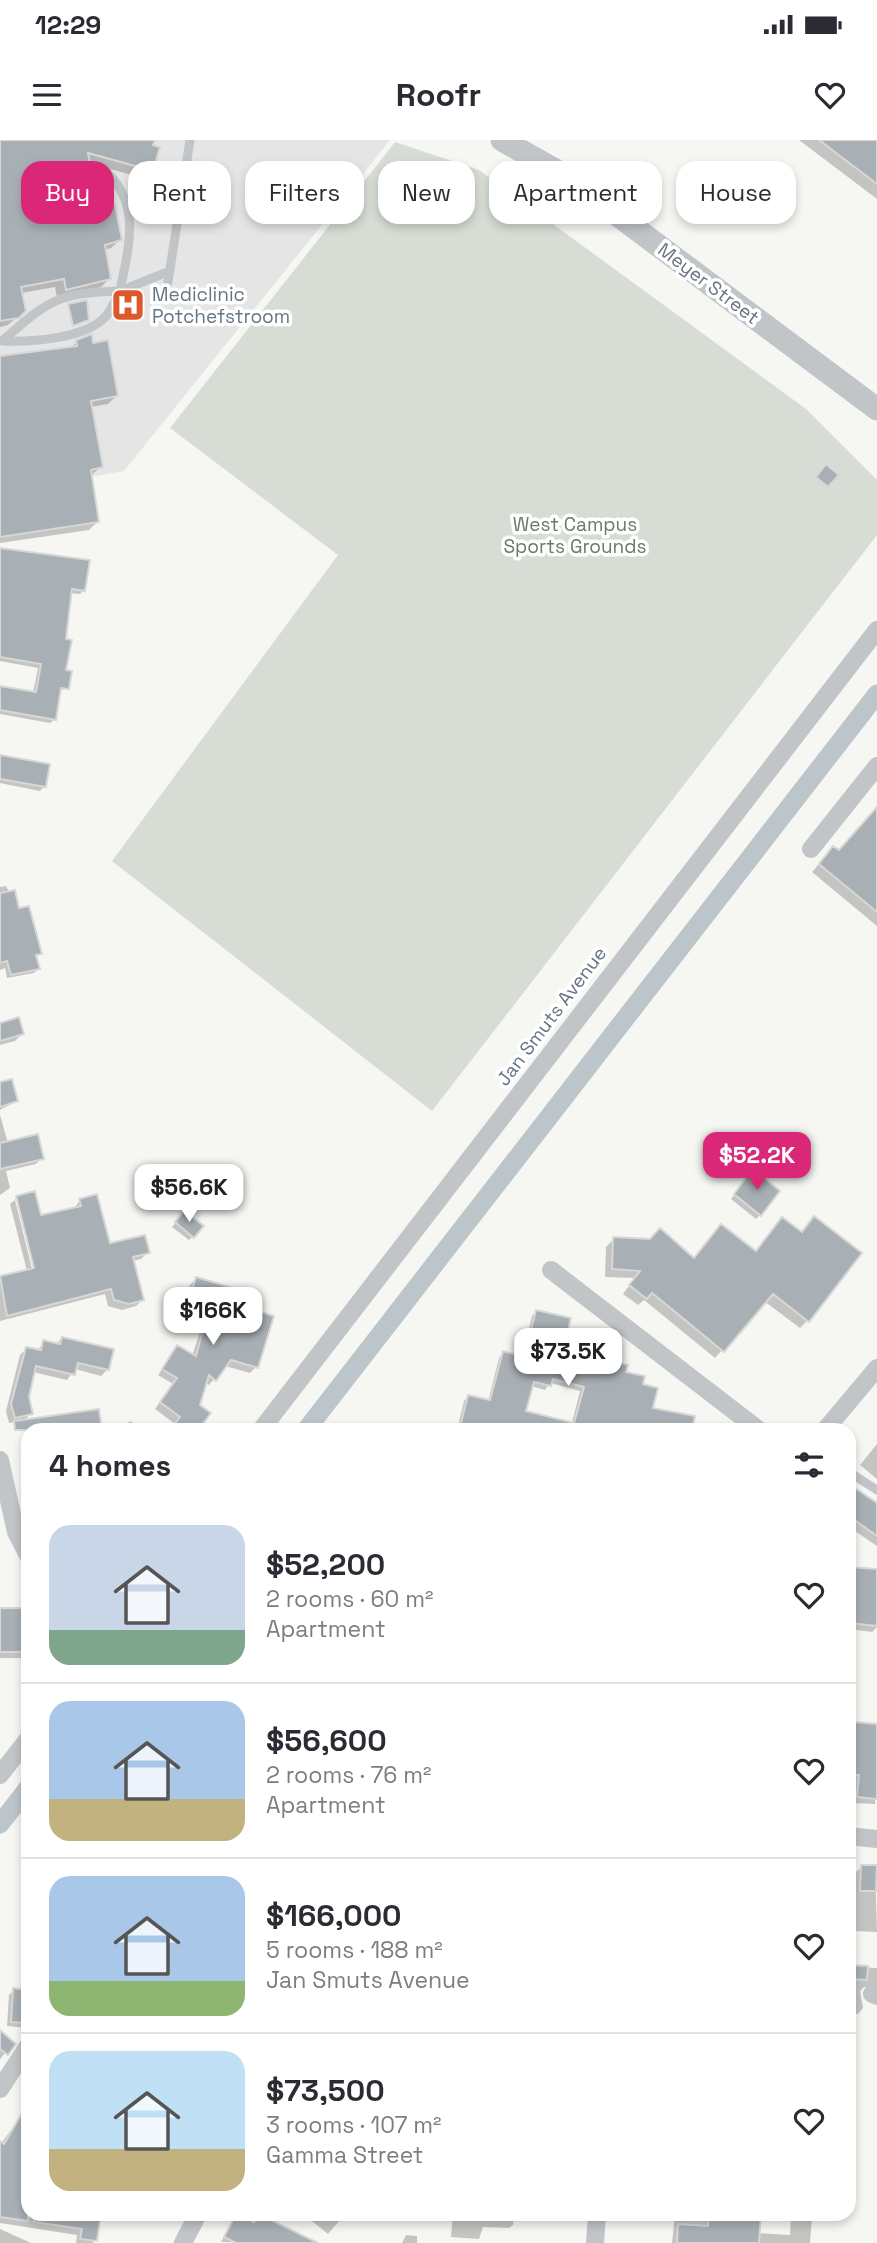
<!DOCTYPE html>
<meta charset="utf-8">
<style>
:root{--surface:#fff;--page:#f7f7f7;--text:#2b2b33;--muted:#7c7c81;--line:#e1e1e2;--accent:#db2777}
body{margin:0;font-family:"Space Grotesk",sans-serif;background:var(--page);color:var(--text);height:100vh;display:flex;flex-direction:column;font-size:26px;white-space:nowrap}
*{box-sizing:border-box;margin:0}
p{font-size:23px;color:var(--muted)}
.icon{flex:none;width:38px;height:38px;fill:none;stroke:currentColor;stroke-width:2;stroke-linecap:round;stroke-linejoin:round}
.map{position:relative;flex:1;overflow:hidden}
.sheet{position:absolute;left:21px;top:1283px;width:835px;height:798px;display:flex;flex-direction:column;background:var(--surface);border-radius:21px;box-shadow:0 4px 10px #0003}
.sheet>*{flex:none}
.top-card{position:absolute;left:21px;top:21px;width:836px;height:63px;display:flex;gap:14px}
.price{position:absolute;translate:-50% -60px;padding:0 16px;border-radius:14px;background:#fff;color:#222;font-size:23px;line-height:46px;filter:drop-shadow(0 2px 4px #0008)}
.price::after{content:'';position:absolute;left:50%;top:42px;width:21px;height:16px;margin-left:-10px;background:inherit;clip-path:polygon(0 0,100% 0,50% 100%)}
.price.active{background:var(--accent);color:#fff}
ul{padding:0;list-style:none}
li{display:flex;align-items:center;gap:21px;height:175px;padding:0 28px}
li+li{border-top:2px solid var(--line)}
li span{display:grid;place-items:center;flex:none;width:196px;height:140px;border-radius:21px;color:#555}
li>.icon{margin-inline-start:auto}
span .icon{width:84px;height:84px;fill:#fffc;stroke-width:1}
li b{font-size:30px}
h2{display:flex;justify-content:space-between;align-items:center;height:84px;padding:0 28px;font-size:30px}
.chip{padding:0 24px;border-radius:21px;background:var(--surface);box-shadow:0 4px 10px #0003;font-size:24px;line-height:63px}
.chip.active{background:var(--accent);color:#fff}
.status{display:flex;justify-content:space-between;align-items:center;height:49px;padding:0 35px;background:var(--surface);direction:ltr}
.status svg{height:19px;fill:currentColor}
header{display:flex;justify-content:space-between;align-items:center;height:91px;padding:0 28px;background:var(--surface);font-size:32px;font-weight:700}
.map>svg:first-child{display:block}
.built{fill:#e4e5e4}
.green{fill:#d7ddd4}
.shadow{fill:#0003;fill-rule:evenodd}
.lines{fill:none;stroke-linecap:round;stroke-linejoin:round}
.canal{stroke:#bbc5ca;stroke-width:19}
.building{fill:#a9b0b5;stroke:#d7d7d5;stroke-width:2;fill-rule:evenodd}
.service{stroke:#c1c5c8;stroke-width:9}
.minor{stroke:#c1c5c8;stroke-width:18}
.tertiary{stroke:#c1c5c8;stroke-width:23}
.labels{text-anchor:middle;stroke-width:7;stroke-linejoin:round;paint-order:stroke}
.street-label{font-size:19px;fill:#667583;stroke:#fff}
.poi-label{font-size:19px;fill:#667583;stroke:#fff;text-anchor:start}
.park-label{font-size:19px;fill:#697a65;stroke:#fff}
</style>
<div class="status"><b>12:29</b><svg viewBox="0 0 49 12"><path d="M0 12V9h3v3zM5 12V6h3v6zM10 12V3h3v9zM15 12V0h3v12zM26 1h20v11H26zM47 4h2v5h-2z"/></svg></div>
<header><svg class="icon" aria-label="menu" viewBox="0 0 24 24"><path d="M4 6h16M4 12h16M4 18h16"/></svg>Roofr<svg class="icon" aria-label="heart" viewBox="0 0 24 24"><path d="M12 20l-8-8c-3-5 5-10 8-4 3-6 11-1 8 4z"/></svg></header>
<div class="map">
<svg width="877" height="2103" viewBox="0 0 877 2103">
<rect width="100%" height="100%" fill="#f6f6f3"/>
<!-- built -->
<path class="built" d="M0,0h390l-266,331 -124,21z"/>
<!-- green -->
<path class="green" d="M395,2l84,28 327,239 71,71v55l-445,576 -320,-250 226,-306 -168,-127z"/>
<!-- shadow -->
<path class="shadow" d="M0,0h153l-1,30 -9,8 -55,-15 8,46 24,31 -9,8 -7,2 5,29 -8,8 -44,11 -2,-11 -34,6 3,18 -16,14 -8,2z
M799,0h78v59z
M77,202l15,3 25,50 -9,9 -18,3 11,60 -11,9 7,46 -8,8 -89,13v-184l70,-11z
M0,410l84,40 -4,4 -10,-1 -6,47 3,48 -8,3 -5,29 -4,3 -50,-9v-27l33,6 5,-25 -38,-7z
M0,617l44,30 -4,4 -40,-8z
M877,683v103l-65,-54 14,-16 12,-4z
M6,746l34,67 -5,5 3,11 -4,4 -27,5 -2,-10 -5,2v-83z
M0,884l22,10 -7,7 -15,4z
M0,944l17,17 -17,9z
M0,975l8,28 34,15 -6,6 -30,7 4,17 -10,7z
M749,1036l11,39 -4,4 -25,-20z
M17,1058l23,20 34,-9 6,-9 28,45 40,7 -7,7 -9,2 10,39 -6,6 -14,4 -14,-4 -3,-12 -105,27v-43l27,-7 -17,-67zM15,1060h4l19,76 -4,1z
M180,1077l13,19 -4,4 -17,-13z
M814,1078l-6,102 -8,8 -36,-27 -49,57 -71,-58 -6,5 -15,-11 12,-16 -30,-1 1,-30 8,-8 79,21 28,-34 34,26 19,-25 27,6z
M196,1139l50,30 10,58 -6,6 -25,-7 -16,19 -4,-3 -7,24 -23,18 -20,-15 18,-25 -15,-9 19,-28 15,9 8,-24 -22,-7 12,-40z
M537,1171l29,20 25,27 33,15 17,12 9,24 40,21h-120l10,-39 -30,-8 -5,7 -14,-4 -7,26 44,11 -2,7h-109l7,-29 4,-4 20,5 11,-44 4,-5 19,5 10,-42z
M62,1198l46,31 -7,7 -26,-7 -8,11 -34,-8 -6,25 4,16 -6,7 -16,3 -3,-12 14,-56 6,-6 11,2 7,-9 11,3z
M130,1281l12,9h-20z
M877,1304v35l-17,-14z
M851,1347l26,18v41l-28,-19z
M849,1428l28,3v56l-5,5 -23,-3z
M0,1470h28l-1,42 -6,6h-21z
M856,1584l21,2 -2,78 -23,-1 1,-22 -4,-1v-32l1,-18z
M862,1727h13l2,65 -23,-1 -2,36 25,1v24l-13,-5 -4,4 3,17 -5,6 -9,-1v-127h7v-14z
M14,1850l14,1v37l-21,-2 2,-31z
M0,1893l13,11 -13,15z
M27,1968l1,106h71l-6,29h-17l1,-8 -77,-12v-78z
M310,2074h35l-17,20 -21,-17z
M453,2074h61l-1,11 -4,3 -26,-1 -4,12 -28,-2z
M675,2074h84l-1,19 32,2 1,-21h38l-3,4 -14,-1 -2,26h-138z
M236,2075l17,8 6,-7 43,27 -81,-1z
M0,2089l31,14h-31z
M406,2095l11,1v7h-15z"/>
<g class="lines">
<!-- canal -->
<path class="canal" d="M306,1290l571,-736
M0,1684l28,-36"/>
</g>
<!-- building -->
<path class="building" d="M0,0h155l-2,5 7,2 -7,24 -65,-18 10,54 17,-3 7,36 -17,5 6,34 -45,11 -2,-11 -43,8 5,24 -7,7 -19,3z
M819,0h58v44z
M87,160l2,20 -16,6 -5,-22z
M92,194l1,9 15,-3 10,56 -27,5 12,66 -12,3 8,52 -99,15v-181l77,-10 -1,-6z
M826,324l13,11 -11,12 -12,-10z
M0,408l90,12 -5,31 -13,-2 -6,50 6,1 -6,30 6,1 -3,18 -8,-1 -5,32 -56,-10v-24l36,6 5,-28 -41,-7z
M0,615l50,9 -4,23 -46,-8z
M877,667v105l-58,-48 14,-18 6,4z
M15,750l4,18 10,-2 13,48 -6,1 4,14 -29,6 -4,-14 -7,2v-70z
M19,877l5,17 -24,7v-18z
M12,939l6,22 -18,6v-25z
M38,994l6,25 -44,10v-26z
M753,1029l27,22 -19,25 -27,-22z
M35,1051l6,24 40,-9 -2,-7 18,-5 13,49 35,-8 5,18 -17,4 11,43 -15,4 -15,-4 -3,-11 -104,27 -7,-40 34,-8 -18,-72z
M184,1071l20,15 -10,12 -19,-16z
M814,1076l48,37 -53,69 -36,-28 -49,58 -72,-59 -5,6 -18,-14 11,-14 -28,-2 1,-32 37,2 10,-11 34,30 27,-34 35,27 26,-34 20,15z
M196,1137l56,17 -4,14 26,8 -16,52 -27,-8 -15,21 -7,-6 -9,30 11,8 -13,17h-28l10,-13 -20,-15 17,-24 -15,-9 15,-24 19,11 8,-30 -21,-6z
M536,1170l35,8 -3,12 30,6 -5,20 35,9 -2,7 19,4 -2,8 15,4 -5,20 42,8 -3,14 -232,-3 8,-32 22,5 13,-49 21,6zM553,1239l31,8 -10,36 -48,-12 8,-29 17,4z
M62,1197l52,12 -5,21 -31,-7 -3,12 -39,-9 -7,31 4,17 -18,4 -4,-14 15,-57 15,3 2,-10 17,4z
M99,1269l3,21h-87l-1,-9z
M849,1344l28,19v33l-28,-20z
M849,1427l28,2v57l-28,-3z
M0,1468h28v44h-28z
M855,1582l22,2v75l-20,-2 2,-22h-10v-29l5,1z
M861,1725h16l-1,26h-16z
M849,1825l19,1 -1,14 -18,-1z
M13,1848l15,2v33l-17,-1z
M0,1890l16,14 -8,11 -8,-6z
M28,1963v118l-28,-4v-76l4,3z
M35,2074h66l-4,27 -17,-2 2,-10 -48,-7z
M236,2074l18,8 5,-8 59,29h-82l-12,-6z
M709,2074h52l-2,29h-82l1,-19 30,2z"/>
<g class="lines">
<!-- service -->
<path class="service" d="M101,27c42,35 28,77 19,124l50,-20
M168,142l22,-142
M120,151c-4,8 -8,17 -13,24 -20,24 -76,27 -105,26 47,-41 55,-48 118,-50z
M849,1332l28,18"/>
<!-- minor -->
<path class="minor" d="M811,709l66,-83
M551,1130l208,160
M261,1290l616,-800
M825,1290l52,-62
M0,1320l16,72 12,23
M0,1635l28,-36
M849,1696l28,3
M872,1854l5,2
M0,1949l28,-43
M183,2103l15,-29
M595,2103l2,-29"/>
<!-- tertiary -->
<path class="tertiary" d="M502,0l62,35 313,234"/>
</g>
<!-- icons -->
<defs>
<symbol id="hospital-square" viewBox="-11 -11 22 22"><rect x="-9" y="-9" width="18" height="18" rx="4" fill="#dd592c" stroke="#fff"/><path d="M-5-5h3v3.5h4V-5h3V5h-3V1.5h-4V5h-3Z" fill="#fff"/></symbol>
</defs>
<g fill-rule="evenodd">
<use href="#hospital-square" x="109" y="146" width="38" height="38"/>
</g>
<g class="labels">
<!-- street labels -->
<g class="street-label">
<text transform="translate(709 143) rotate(37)" y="7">Meyer Street</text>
<text transform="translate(551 876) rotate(-53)" y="7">Jan Smuts Avenue</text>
</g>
<!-- poi labels -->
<g class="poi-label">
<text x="152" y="161">Mediclinic<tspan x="152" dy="22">Potchefstroom</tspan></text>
</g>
<!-- park labels -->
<g class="park-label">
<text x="575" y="391">West Campus<tspan x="575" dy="22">Sports Grounds</tspan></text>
</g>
</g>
</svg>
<b class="price active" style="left:757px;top:1052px">$52.2K</b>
<b class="price" style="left:189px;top:1084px">$56.6K</b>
<b class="price" style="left:213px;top:1207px">$166K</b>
<b class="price" style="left:568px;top:1248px">$73.5K</b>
<div class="top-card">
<a class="chip active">Buy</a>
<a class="chip">Rent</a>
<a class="chip">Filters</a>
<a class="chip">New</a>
<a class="chip">Apartment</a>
<a class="chip">House</a>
</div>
<section class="sheet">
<h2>4 homes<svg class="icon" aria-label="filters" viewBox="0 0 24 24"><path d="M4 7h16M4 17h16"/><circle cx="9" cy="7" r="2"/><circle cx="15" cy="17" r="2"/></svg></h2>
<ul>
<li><span style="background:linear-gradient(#c9d6e8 75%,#7fa58c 0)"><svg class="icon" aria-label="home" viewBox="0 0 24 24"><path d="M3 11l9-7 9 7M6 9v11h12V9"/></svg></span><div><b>$52,200</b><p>2 rooms · 60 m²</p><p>Apartment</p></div><svg class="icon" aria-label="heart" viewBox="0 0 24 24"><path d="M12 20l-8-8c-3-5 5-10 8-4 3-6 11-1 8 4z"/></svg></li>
<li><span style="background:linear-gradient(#a9c7e8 70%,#c2b280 0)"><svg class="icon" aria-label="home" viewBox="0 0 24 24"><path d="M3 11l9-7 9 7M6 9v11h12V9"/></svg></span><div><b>$56,600</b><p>2 rooms · 76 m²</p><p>Apartment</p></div><svg class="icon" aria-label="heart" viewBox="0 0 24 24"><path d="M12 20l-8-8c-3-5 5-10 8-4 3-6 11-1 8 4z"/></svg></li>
<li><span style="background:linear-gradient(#a9c7e8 75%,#8fb573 0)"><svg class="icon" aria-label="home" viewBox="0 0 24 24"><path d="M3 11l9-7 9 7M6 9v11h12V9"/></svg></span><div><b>$166,000</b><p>5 rooms · 188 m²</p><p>Jan Smuts Avenue</p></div><svg class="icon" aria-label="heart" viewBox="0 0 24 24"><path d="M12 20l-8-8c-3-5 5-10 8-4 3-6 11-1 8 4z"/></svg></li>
<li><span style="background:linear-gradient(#bfe0f5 70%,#c2b280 0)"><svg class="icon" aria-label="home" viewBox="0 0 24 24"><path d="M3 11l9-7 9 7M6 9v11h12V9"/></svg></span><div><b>$73,500</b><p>3 rooms · 107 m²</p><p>Gamma Street</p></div><svg class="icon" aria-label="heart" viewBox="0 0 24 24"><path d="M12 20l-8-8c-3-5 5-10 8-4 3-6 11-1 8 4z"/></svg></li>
</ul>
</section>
</div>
